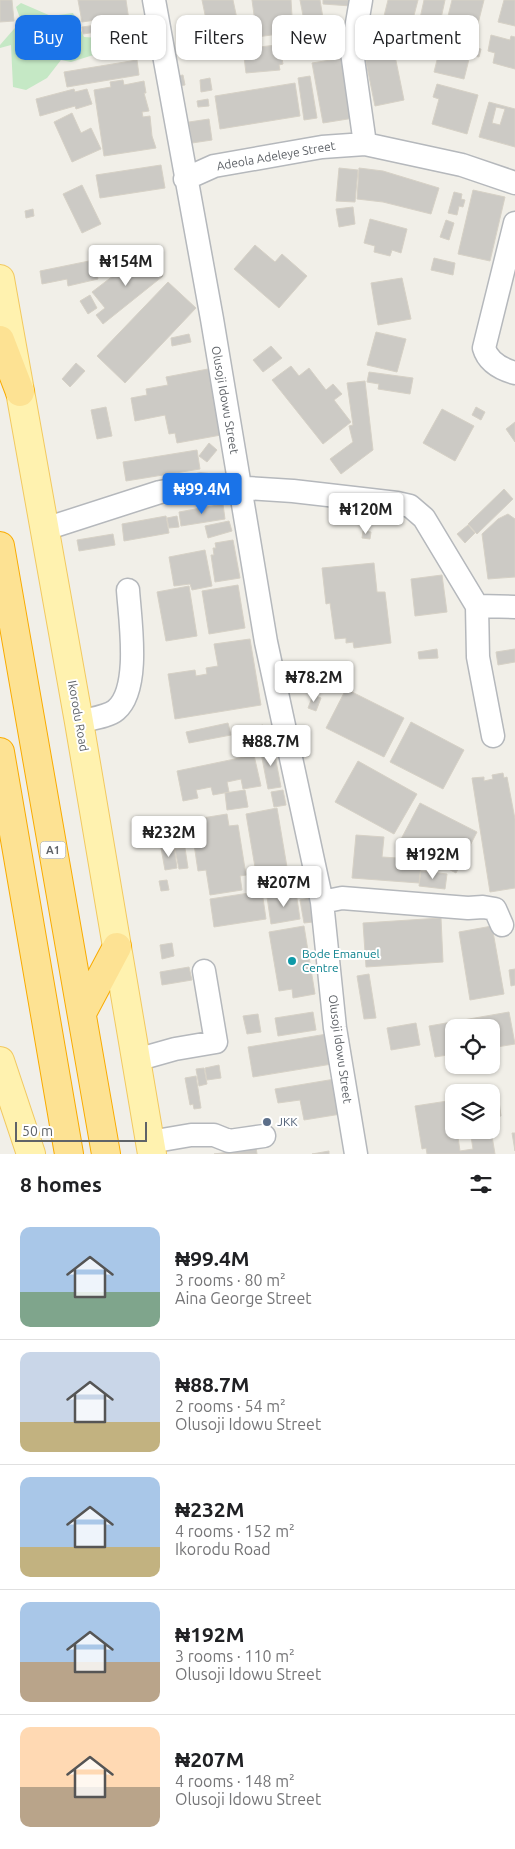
<!DOCTYPE html>
<meta charset="utf-8">
<style>
:root{--surface:#fff;--page:#f6f6f6;--text:#202124;--muted:#757577;--line:#e0e0e0;--accent:#1a73e8}
body{margin:0;font-family:Ubuntu,sans-serif;background:var(--page);color:var(--text);height:100vh;display:flex;flex-direction:column;font-size:19px;white-space:nowrap}
*{box-sizing:border-box;margin:0}
p{font-size:16px;color:var(--muted)}
.icon{flex:none;width:28px;height:28px;fill:none;stroke:currentColor;stroke-width:2;stroke-linecap:round;stroke-linejoin:round}
.map{position:relative;height:1154px;overflow:hidden}
.drawer{display:flex;flex-direction:column;background:var(--surface);flex:1}
.drawer>*{flex:none}
.hud{position:absolute;left:15px;top:15px;width:485px;height:45px;display:flex;gap:10px}
.tools{position:absolute;left:445px;top:1019px;display:grid;gap:10px}
.tools a{display:grid;place-items:center;width:55px;height:55px;border-radius:10px;background:var(--surface);box-shadow:0 1px 4px #0004;font-size:25px}
.scale{position:absolute;left:15px;bottom:12px;width:132px;box-sizing:border-box;padding-left:5px;border:2px solid #5f6368;border-top:0;font-size:14px;line-height:18px;white-space:nowrap;color:#5f6368;-webkit-text-stroke:4px #fff;paint-order:stroke}
.price{position:absolute;translate:-50% -42px;padding:0 11px;border-radius:5px;background:#fff;color:#222;font-size:16px;line-height:32px;filter:drop-shadow(0 1px 2px #0008)}
.price::after{content:'';position:absolute;left:50%;top:30px;width:15px;height:11px;margin-left:-8px;background:inherit;clip-path:polygon(0 0,100% 0,50% 100%)}
.price.selected{background:var(--accent);color:#fff}
ul{padding:0;list-style:none}
li{display:flex;align-items:center;gap:15px;height:125px;padding:0 20px}
li+li{border-top:1px solid var(--line)}
li span{display:grid;place-items:center;flex:none;width:140px;height:100px;border-radius:10px;color:#555}
li>.icon{margin-inline-start:auto}
span .icon{width:60px;height:60px;fill:#fffc;stroke-width:1}
li b{font-size:21px}
h2{display:flex;justify-content:space-between;align-items:center;height:60px;padding:0 20px;font-size:21px}
.pill{padding:0 18px;border-radius:10px;background:var(--surface);box-shadow:0 1px 4px #0004;font-size:18px;line-height:45px}
.pill.selected{background:var(--accent);color:#fff}
.map>svg:first-child{display:block}
.green{fill:#c5e8c5}
.building{fill:#cccac5;stroke:#d6d1c6;fill-rule:evenodd}
.lines{fill:none;stroke-linecap:round;stroke-linejoin:round}
.minor-casing{stroke:#b5b8bc;stroke-width:25}
.major-casing{stroke:#f2c960;stroke-width:30}
.highway-casing{stroke:#f9ab00;stroke-width:30}
.minor{stroke:#fff;stroke-width:22}
.major{stroke:#fff2af;stroke-width:28}
.highway{stroke:#fde293;stroke-width:28}
.culture-dot{fill:#0f9aa8;stroke:#fff;stroke-width:2}
.service-dot{fill:#5c6f8a;stroke:#fff;stroke-width:2}
.labels{text-anchor:middle;stroke-width:4;stroke-linejoin:round;paint-order:stroke}
.shield{fill:#fff;stroke:#8f9295;stroke-width:1}
.shield-label{font-size:11px;font-weight:bold;fill:#5f6368}
.street-label{font-size:12px;fill:#5f6368;stroke:#fff}
.culture-label{font-size:12px;fill:#0d838f;stroke:#fff;text-anchor:start}
.service-label{font-size:12px;fill:#4e5e75;stroke:#fff;text-anchor:start}
</style>
<div class="map">
<svg width="515" height="1154" viewBox="0 0 515 1154">
<rect width="100%" height="100%" fill="#f1efe8"/>
<!-- green -->
<path class="green" d="M21,3l30,13 22,-3 11,24 16,1 3,14 -32,10 -10,-2 -14,18 -21,12 -13,-3 -2,-42 -11,3v-3l21,-24 -5,-14z"/>
<!-- building -->
<path class="building" d="M0,0h12l2,21 -14,1z
M78,0h48l4,27 -7,1 1,7 -13,2 -1,-7 -27,4 -1,-7 22,-3 -1,-5 -21,3z
M202,0h31l10,47 -16,4 -3,-10 -13,3z
M252,0h39l2,32 -36,5z
M300,0h20l3,18 -19,3z
M323,0h28v6l-28,-2z
M388,0h30l-7,27 -28,-7z
M424,0h21l-6,28 -20,-5z
M452,0h32l-20,79 -30,-7z
M504,0h11v26l-17,-4z
M378,21l42,11 -6,19 -41,-11z
M323,25l5,29 -30,5 -5,-29z
M491,35l19,5 1,-4 4,1v32l-22,-6 2,-10 -7,-2z
M276,45l1,4 3,-1 3,16 -4,1 1,5 -34,3 -3,-24z
M393,46l11,54 -29,6 -11,-54z
M476,48l5,1 -2,8 -5,-1z
M343,58l11,60 -31,5 -11,-60z
M137,60l2,15 -72,12 -3,-15z
M183,75l2,10 -7,1 -1,-10z
M310,76l7,42 -13,2 -6,-42z
M210,78l2,12 -11,2 -1,-12z
M123,80l1,5 20,-4 2,12h-2l5,18 -7,1 1,5 7,-1 2,20 4,12 -52,8 -10,-66 17,-3 -1,-5z
M295,83l5,33 -80,13 -5,-33z
M437,84l41,11 -11,39 -35,-10 7,-25 -6,-2z
M74,89l1,3 12,-3 5,15 -16,5 -1,-3 -35,10 -4,-17z
M208,99l1,7 -11,1 -1,-6z
M489,102l26,7v38l-36,-10zM496,107l9,2 -5,16 -8,-2z
M72,113l9,20 10,-5 10,21 -29,13 -18,-40z
M209,119l3,21 -20,3 -3,-21z
M161,165l4,23 -65,10 -4,-23z
M339,168l19,2 -3,32 -19,-1z
M359,168l24,3 56,17 -8,26 -48,-12 -26,-3z
M82,185l19,39 -19,9 -19,-39z
M473,190l32,7 -15,64 -32,-7z
M454,192l8,2 -1,5 4,1 -2,7 -4,-1 -2,9 -9,-2z
M353,207l2,17 -16,3 -3,-18z
M33,209l1,7 -8,2 -1,-7z
M370,219l37,10 -6,24 -9,-3 -2,6 -16,-4 1,-6 -11,-3z
M446,220l8,3 -5,17 -9,-3z
M255,245l20,17 7,-8 25,22 -28,32 -45,-39z
M108,252l3,13 -12,3 -3,-14z
M143,253l20,23 -60,48 -7,-9 9,-7 -13,-16z
M434,258l21,5 -2,12 -22,-5z
M94,260l4,19 -30,7 -1,-7 -25,5 -2,-13z
M402,278l9,41 -33,6 -7,-42z
M168,282l28,26 -71,75 -28,-27z
M90,295l7,13 -9,6 -8,-13z
M376,332l30,7 -9,33 -30,-7z
M189,334l2,8 -19,4 -1,-8z
M271,346l11,12 -19,14 -10,-12z
M76,363l9,8 -15,16 -8,-8z
M291,366l8,10 10,-8 17,22 7,-6 9,10 -8,6 17,22 -28,22 -51,-64z
M208,369l13,66 -44,8 -2,-10 -6,1 -4,-19 -30,6 -4,-23 16,-3 -1,-6 22,-4 -2,-8z
M369,372l44,6 -3,16 -32,-5 1,-5 -12,-2z
M365,381l8,69 -32,24 -11,-15 23,-17 -4,-16 4,-1 -6,-42z
M106,407l6,29 -15,3 -6,-29z
M476,407l9,5 -4,8 -9,-5z
M442,409l32,17 -19,35 -32,-18z
M515,422v20l-9,-13z
M209,443l8,7 -10,12 -8,-6z
M197,450l3,19 -74,12 -3,-19z
M504,489l9,10 -36,35 -9,-10z
M223,504l2,15 -44,7 -2,-14z
M508,514l7,5v58l-27,2 -6,-45 16,-15z
M166,516l3,17 -45,8 -2,-17z
M177,516l2,11 -10,1 -2,-10z
M229,521l3,10 -24,7 -3,-12z
M468,525l7,8 -10,10 -8,-9z
M363,531l8,1 -1,7 -8,-1z
M113,534l2,11 -36,6 -2,-11z
M233,540l7,38 -25,4 -4,-27h3l-1,-7h3l-1,-5z
M205,550l7,36 -20,4 -2,-6 -16,2 -5,-29z
M374,563l3,29h8l6,51 -37,5 -1,-6 -7,1v-5l-11,1 -5,-36 -4,1 -4,-36z
M442,575l5,37 -32,4 -4,-37z
M238,585l7,43 -36,6 -7,-43z
M189,586l8,50 -31,5 -9,-49z
M250,639l11,66 -86,14 -7,-45 27,-4 1,6 11,-2 -1,-6 12,-2 -4,-22z
M437,649l1,9 -19,1 -1,-7z
M515,649v13l-17,3 -2,-13z
M346,689l58,29 -20,39 -58,-29z
M313,695l8,3 -5,13 -8,-3z
M411,722l53,28 -21,39 -53,-27z
M228,723l3,12 -42,8 -3,-11z
M263,725l3,12 -17,3 -3,-11z
M273,745l8,42 -13,2 -8,-41z
M254,755l7,31 -18,3 -2,-10 -14,3 2,10 -16,3 -2,-8 -15,3 2,8 -15,3 -6,-30z
M358,761l59,33 -23,40 -59,-32z
M503,773l1,5 3,-1 8,42v69l-25,4 -18,-114 12,-1v4l9,-2 -1,-4z
M245,790l3,17 -21,3 -2,-17z
M283,790l3,15 -12,2 -3,-15z
M420,803l57,29 -21,41 -57,-30z
M277,808l12,71 -31,6 -12,-71z
M227,814l2,12 9,-1 8,50 -6,1 2,14 -32,5 -4,-25 -8,1 -4,-27 6,-1 -4,-24z
M181,819l4,23 -13,2 -4,-23z
M356,835l28,2 -2,20 32,2v4l7,1 -2,19 -67,-5z
M174,846l3,22 -12,2 -4,-22z
M185,848l3,20 -9,1 -4,-20z
M421,871l26,3 -2,15 -26,-3z
M167,880l2,10 -8,1 -2,-10z
M262,891l4,28 -52,8 -4,-28z
M296,892l4,27 -29,5 -4,-27z
M310,898l3,24 -9,1 -4,-23z
M441,918l2,44 -77,5 -3,-44z
M304,926l11,68 -22,4 -1,-9 -13,2 -10,-59z
M492,926l12,68 -34,6 -11,-68z
M172,943l2,13 -12,3 -2,-14z
M189,967l3,13 -30,5 -2,-13z
M515,969v16l-4,1 -2,-16z
M369,974l7,44 -12,1 -7,-43z
M313,1012l3,18 -38,6 -3,-18z
M509,1012l6,32 -24,4v-20h-37v26l-19,3 -6,-31z
M258,1014l3,18 -14,2 -4,-18z
M416,1023l4,22 -29,5 -4,-22z
M327,1034l5,30 -79,13 -5,-30z
M219,1065l2,13 -14,2 -2,-12z
M204,1068l3,16 -8,2 -3,-17z
M196,1076l5,32 -7,1 -1,-5 -3,1 -5,-27z
M335,1079l6,35 -37,6 -4,-20 -22,3 -3,-14z
M498,1093l3,23 -10,1v-23z
M454,1100v30h3l3,21 13,-2 -3,-19h21l4,24h-68l-1,-6 -4,1 -7,-43z
M512,1133h3v18z
M256,1147l1,7h-43l15,-2z
M329,1151v3h-17z"/>
<g class="lines">
<defs>
<path id="minor" d="M154,0l58,319 54,323 56,260 13,126 21,126
M361,0l-9,52 13,92
M185,179l29,-13 108,-19 43,-3 97,21 53,18
M515,223l-31,125c4,14 17,21 31,25
M45,529l115,-37 40,-7 93,6 104,12 13,3 14,12 53,88 38,1
M477,606l1,51 15,79
M79,722c10,-3 29,-5 37,-12 25,-21 14,-90 12,-120
M322,902l20,-4 126,10 15,-1 12,2 7,16
M136,1060l39,-11 41,-7 -12,-71
M150,1142l41,-7h23l15,6 35,-5"/>
<path id="major" d="M0,279l79,443 73,432
M0,1061l31,93"/>
<path id="highway" d="M0,340l20,52
M0,546l106,608
M0,752l69,402
M82,1013l35,-66"/>
</defs>
<!-- minor casing -->
<use href="#minor" class="minor-casing"/>
<!-- major casing -->
<use href="#major" class="major-casing"/>
<!-- highway casing -->
<use href="#highway" class="highway-casing"/>
<!-- minor -->
<use href="#minor" class="minor"/>
<!-- major -->
<use href="#major" class="major"/>
<!-- highway -->
<use href="#highway" class="highway"/>
</g>
<!-- markers -->
<circle class="culture-dot" cx="292" cy="961" r="5"/>
<circle class="service-dot" cx="267" cy="1122" r="5"/>
<g class="labels">
<!-- shield labels -->
<rect class="shield" x="40.5" y="841.5" width="25" height="17" rx="4"/>
<g class="shield-label">
<text x="53" y="854">A1</text>
</g>
<!-- street labels -->
<g class="street-label">
<text transform="translate(276 156) rotate(-10)" y="4">Adeola Adeleye Street</text>
<text transform="translate(225 400) rotate(80)" y="4">Olusoji Idowu Street</text>
<text transform="translate(78 716) rotate(80)" y="4">Ikorodu Road</text>
<text transform="translate(340 1049) rotate(82)" y="4">Olusoji Idowu Street</text>
</g>
<!-- culture labels -->
<g class="culture-label">
<text x="302" y="958">Bode Emanuel<tspan x="302" dy="14">Centre</tspan></text>
</g>
<!-- service labels -->
<g class="service-label">
<text x="277" y="1126">JKK</text>
</g>
</g>
</svg>
<div class="tools">
<a><svg class="icon" aria-label="locate" viewBox="0 0 24 24"><circle cx="12" cy="12" r="6"/><path d="M12 2v4M12 18v4M2 12h4M18 12h4"/></svg></a>
<a><svg class="icon" aria-label="layers" viewBox="0 0 24 24"><path d="M12 4l9 5-9 5-9-5zM3 14l9 5 9-5"/></svg></a>
</div>
<div class="scale">50 m</div>
<b class="price" style="left:126px;top:287px">₦154M</b>
<b class="price selected" style="left:202px;top:515px">₦99.4M</b>
<b class="price" style="left:366px;top:535px">₦120M</b>
<b class="price" style="left:314px;top:703px">₦78.2M</b>
<b class="price" style="left:271px;top:767px">₦88.7M</b>
<b class="price" style="left:169px;top:858px">₦232M</b>
<b class="price" style="left:433px;top:880px">₦192M</b>
<b class="price" style="left:284px;top:908px">₦207M</b>
<div class="hud">
<a class="pill selected">Buy</a>
<a class="pill">Rent</a>
<a class="pill">Filters</a>
<a class="pill">New</a>
<a class="pill">Apartment</a>
</div>
</div>
<section class="drawer">
<h2>8 homes<svg class="icon" aria-label="filters" viewBox="0 0 24 24"><path d="M4 7h16M4 17h16"/><circle cx="9" cy="7" r="2"/><circle cx="15" cy="17" r="2"/></svg></h2>
<ul>
<li><span style="background:linear-gradient(#a9c7e8 65%,#7fa58c 0)"><svg class="icon" aria-label="home" viewBox="0 0 24 24"><path d="M3 11l9-7 9 7M6 9v11h12V9"/></svg></span><div><b>₦99.4M</b><p>3 rooms · 80 m²</p><p>Aina George Street</p></div></li>
<li><span style="background:linear-gradient(#c9d6e8 70%,#c2b280 0)"><svg class="icon" aria-label="home" viewBox="0 0 24 24"><path d="M3 11l9-7 9 7M6 9v11h12V9"/></svg></span><div><b>₦88.7M</b><p>2 rooms · 54 m²</p><p>Olusoji Idowu Street</p></div></li>
<li><span style="background:linear-gradient(#a9c7e8 70%,#c2b280 0)"><svg class="icon" aria-label="home" viewBox="0 0 24 24"><path d="M3 11l9-7 9 7M6 9v11h12V9"/></svg></span><div><b>₦232M</b><p>4 rooms · 152 m²</p><p>Ikorodu Road</p></div></li>
<li><span style="background:linear-gradient(#a9c7e8 60%,#b9a48a 0)"><svg class="icon" aria-label="home" viewBox="0 0 24 24"><path d="M3 11l9-7 9 7M6 9v11h12V9"/></svg></span><div><b>₦192M</b><p>3 rooms · 110 m²</p><p>Olusoji Idowu Street</p></div></li>
<li><span style="background:linear-gradient(#ffd9b3 60%,#b9a48a 0)"><svg class="icon" aria-label="home" viewBox="0 0 24 24"><path d="M3 11l9-7 9 7M6 9v11h12V9"/></svg></span><div><b>₦207M</b><p>4 rooms · 148 m²</p><p>Olusoji Idowu Street</p></div></li>
</ul>
</section>
